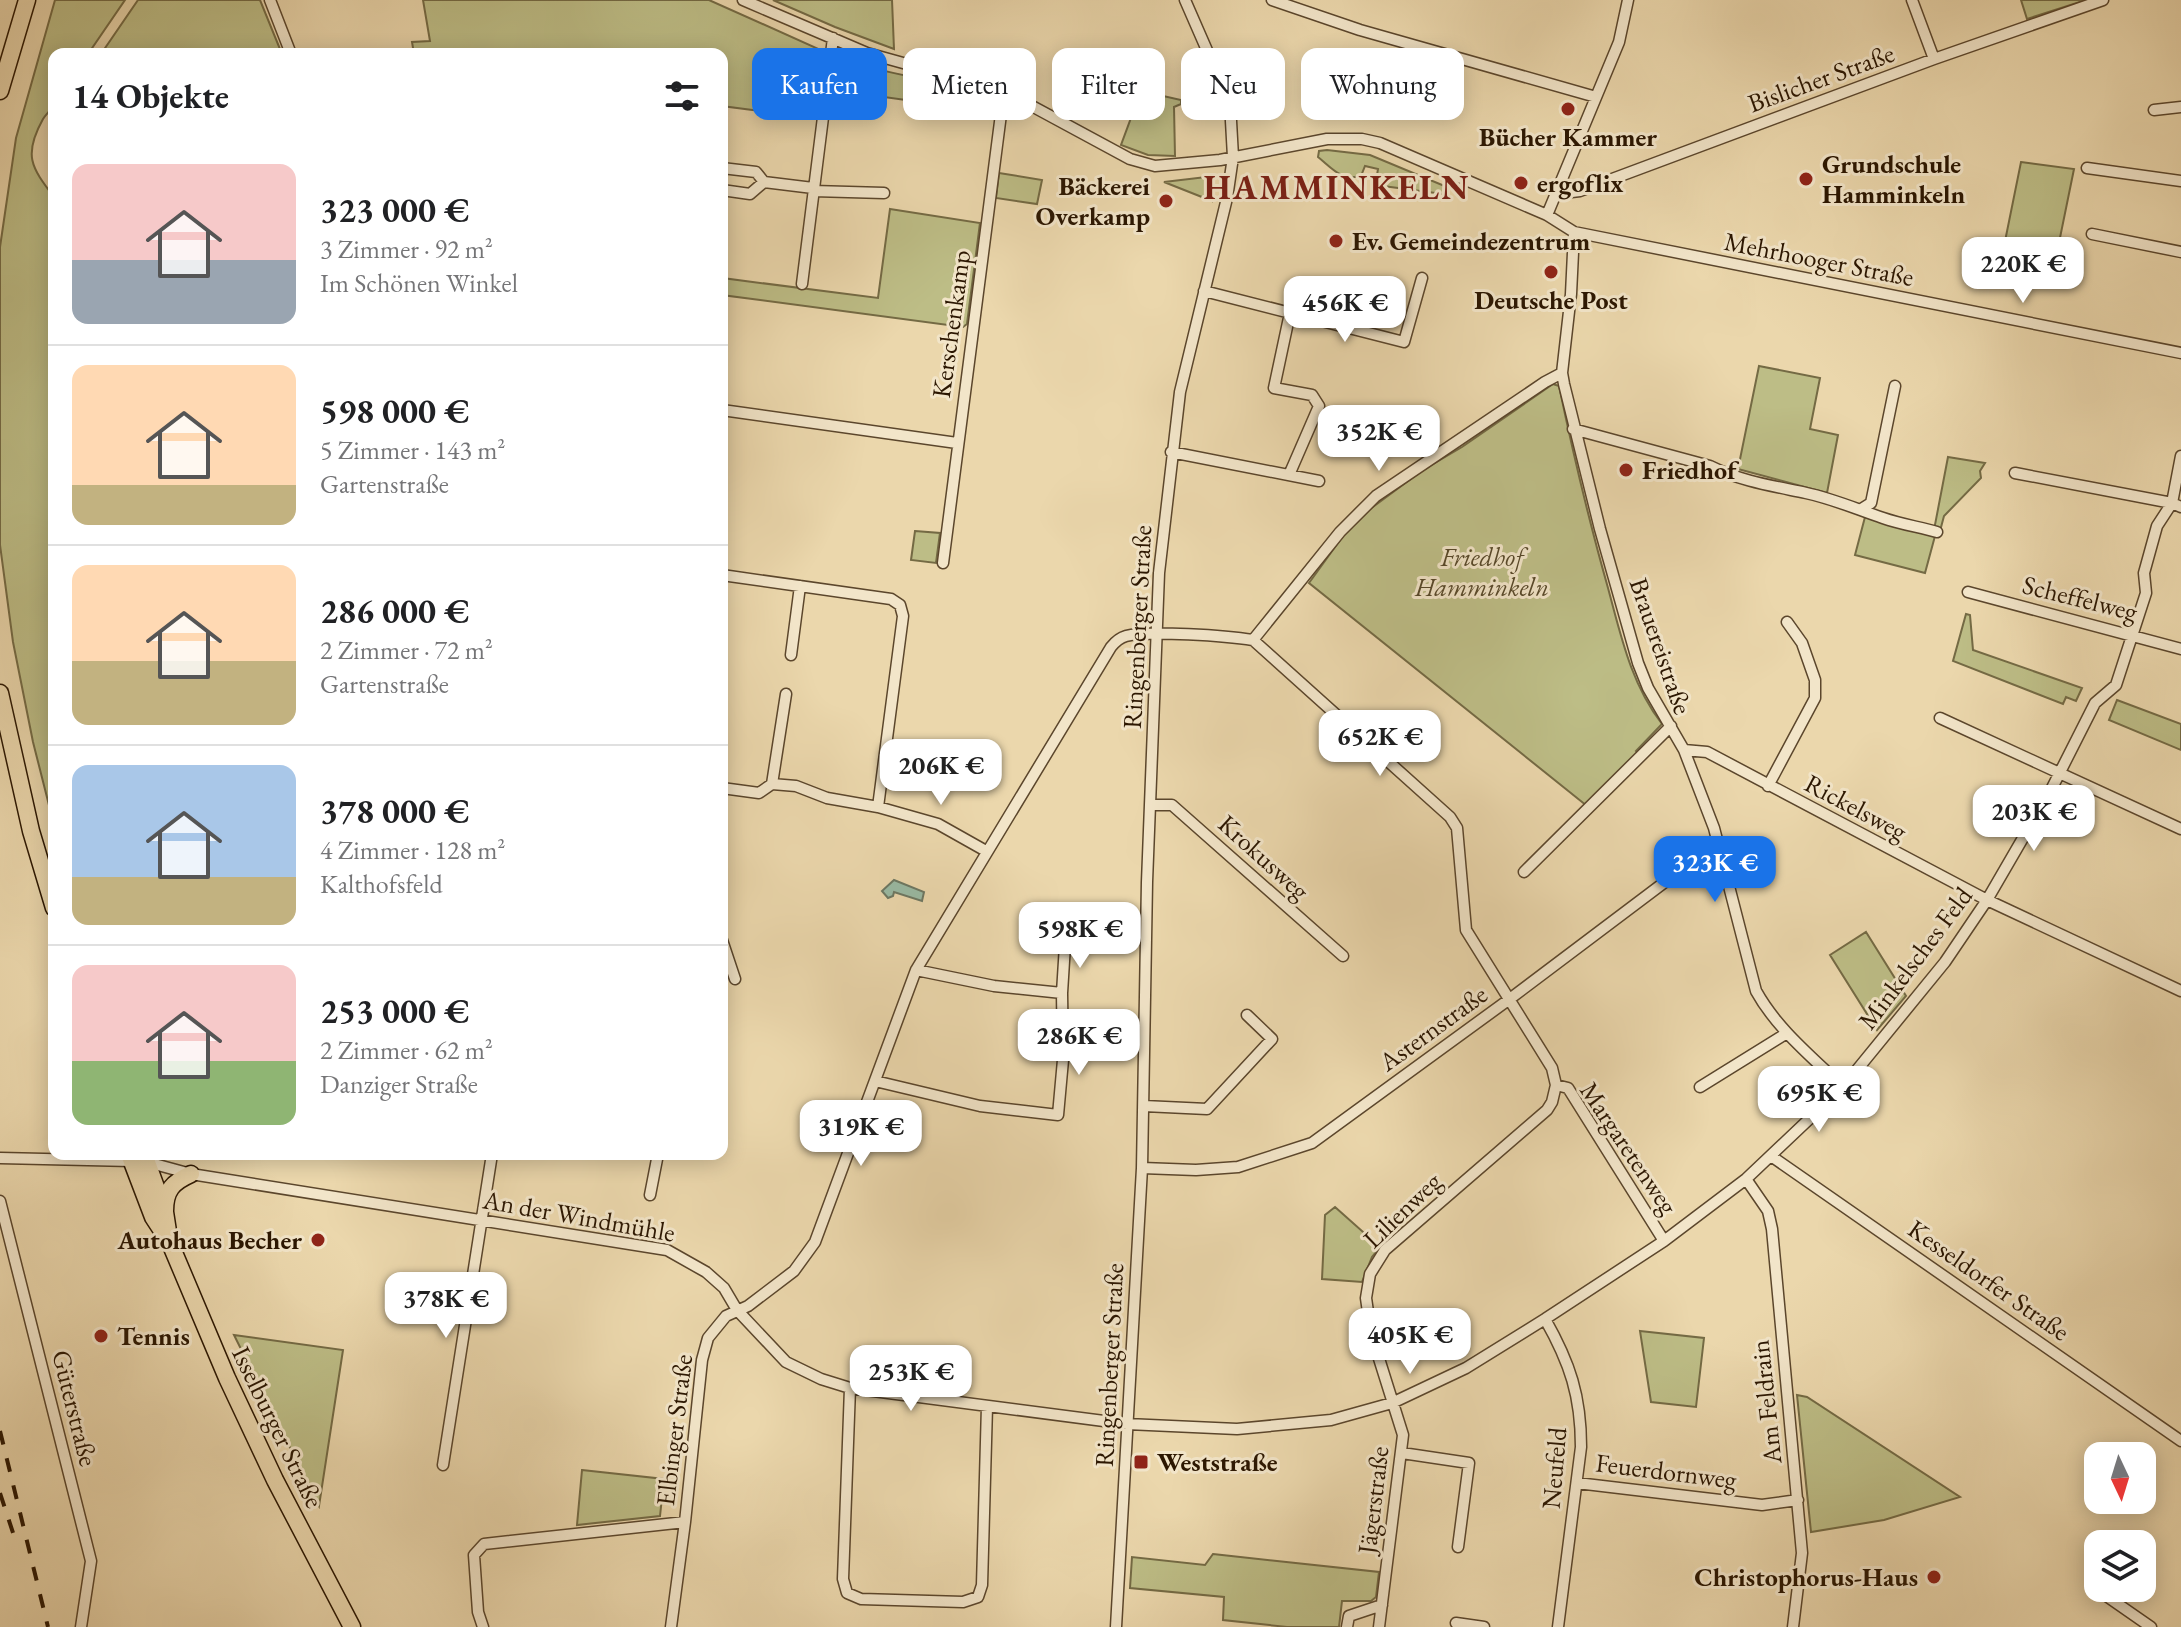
<!DOCTYPE html>
<html lang="de">
<meta charset="utf-8">
<style>
:root{--surface:#fff;--page:#f6f6f6;--text:#202124;--muted:#757577;--line:#e0e0e0;--accent:#1a73e8}
body{margin:0;font-family:"EB Garamond",serif;background:var(--page);color:var(--text);height:100vh;display:flex;flex-direction:column;font-size:30px;white-space:nowrap}
*{box-sizing:border-box;margin:0}
p{font-size:26px;color:var(--muted)}
.icon{flex:none;width:44px;height:44px;fill:none;stroke:currentColor;stroke-width:2;stroke-linecap:round;stroke-linejoin:round}
.map{position:relative;flex:1;overflow:hidden}
.details{position:absolute;left:48px;top:48px;width:680px;height:1112px;display:flex;flex-direction:column;background:var(--surface);border-radius:16px;box-shadow:0 4px 20px #0003}
.details>*{flex:none}
.guide{position:absolute;left:752px;top:48px;width:760px;height:72px;display:flex;gap:16px}
.needle{width:52px;rotate:176deg}
.tools{position:absolute;left:2084px;top:1442px;display:grid;gap:16px}
.tools a{display:grid;place-items:center;width:72px;height:72px;border-radius:16px;background:var(--surface);box-shadow:0 4px 20px #0003;font-size:40px}
.price{position:absolute;translate:-50% -68px;padding:0 18px;border-radius:16px;background:#fff;color:#222;font-size:26px;line-height:52px;filter:drop-shadow(0 2px 4px #0008)}
.price::after{content:'';position:absolute;left:50%;top:48px;width:24px;height:18px;margin-left:-12px;background:inherit;clip-path:polygon(0 0,100% 0,50% 100%)}
.price.current{background:var(--accent);color:#fff}
ul{padding:0;list-style:none}
li{display:flex;align-items:center;gap:24px;height:200px;padding:0 24px}
li+li{border-top:2px solid var(--line)}
li span{display:grid;place-items:center;flex:none;width:224px;height:160px;border-radius:16px;color:#555}
li>.icon{margin-inline-start:auto}
span .icon{width:96px;height:96px;fill:#fffc;stroke-width:1}
li b{font-size:34px}
h2{display:flex;justify-content:space-between;align-items:center;height:96px;padding:0 24px;font-size:34px}
.pill{padding:0 28px;border-radius:16px;background:var(--surface);box-shadow:0 4px 20px #0003;font-size:28px;line-height:72px}
.pill.current{background:var(--accent);color:#fff}
.map>svg:first-child{display:block}
.green{fill:#bdbd86;stroke:#746a44;stroke-width:2}
.water{fill:#99baa4;stroke:#6d7863;stroke-width:2}
.lines{fill:none;stroke-linecap:round;stroke-linejoin:round}
.minor-casing{stroke:#5b462c;stroke-width:13}
.primary-casing{stroke:#2b1601;stroke-width:19}
.minor{stroke:#f2e5c9;stroke-width:10}
.primary{stroke:#ebd7ac;stroke-width:16}
.rail{stroke:#2b1601;stroke-width:4;stroke-dasharray:14 14;stroke-linecap:butt}
.poi-dot{fill:#8f2418;stroke:#f2e5c9;stroke-width:3}
.labels{text-anchor:middle;stroke-width:6;stroke-linejoin:round;paint-order:stroke}
.street-label{font-size:26px;fill:#2b1601;stroke:#f2e5c9}
.poi-label{font-size:26px;font-weight:bold;fill:#2b1601;stroke:#f2e5c9;text-anchor:start}
.park-label{font-size:26px;font-style:italic;fill:#574829;stroke:#f2e5c9}
.district-label{font-size:34px;font-weight:bold;letter-spacing:2px;fill:#7a1f14;stroke:#f2e5c9}
</style>
<div class="map">
<svg width="2181" height="1627" viewBox="0 0 2181 1627">
<rect width="100%" height="100%" fill="#ebd7ac"/>
<filter id="stains"><feTurbulence type="fractalNoise" baseFrequency=".0025" numOctaves="4"/><feColorMatrix values="0 0 0 0 .2 0 0 0 0 .09 0 0 0 0 .02 0 0 0 .5 -.17"/></filter>
<radialGradient id="worn" r=".72"><stop offset=".6" stop-color="#630" stop-opacity="0"/><stop offset="1" stop-color="#630" stop-opacity=".3"/></radialGradient>
<!-- green -->
<path class="green" d="M55,0h70l-37,54h-34c0,14 4,37 0,50 -2,5 -8,10 -11,15 -20,36 -12,48 11,78v357l-2,-2v7l2,52 -4,2 2,11h2v201l-21,-83 -20,-100 -13,-97v-298l16,-109z
M138,0h122l22,54h-181z
M423,0h286l114,51 -9,67 -92,-12v-52h-308l-2,-12 18,-1z
M773,0h119l2,49 -59,-22z
M2021,0h65l-59,19z
M837,57c50,19 103,22 154,39l3,4 -1,12 -160,-22z
M1141,91l40,9v4l-7,3 1,49 -27,-1 -27,-10z
M1327,150l43,5 77,32 -4,7 -60,-8 -7,-5 2,-12 -13,-3 -4,10c-20,5 -28,-7 -43,-19l1,-6z
M2021,162l53,7 -22,108 -52,-11z
M999,173l43,7 -5,24 -41,-6z
M1206,177l8,6 -2,18 -48,-19z
M890,209l90,14 -13,101 -4,3 -241,-32v-17l156,20z
M1759,366l61,12 -10,51 28,6 -11,58 -89,-24z
M1553,384l6,2c14,67 30,135 49,202 13,48 23,96 54,136l-26,27 4,4 -53,51 -278,-223 42,-58 15,-13 57,-42 39,-23z
M1948,457l37,6 -5,8 1,7 -37,38 -4,15 -6,-1z
M1865,517l70,19 -10,37 -70,-18z
M915,531l25,2 -4,30 -25,-3z
M1966,614l4,1 3,35 109,38 -6,13 -10,-4 -3,7 -110,-43z
M2117,700l64,24v26l-72,-30z
M1866,932l40,64 -29,34 -47,-75z
M1335,1207l45,40 -8,10 -10,25 -40,-3 3,-64z
M1640,1331l64,7 -8,69 -45,-5z
M234,1335l109,15 -24,156z
M1797,1395l10,2 153,100 -76,23 -73,12z
M582,1470l82,9 -4,37 -83,9z
M1213,1554l166,18 -3,25 -5,4h-29l-3,26h-52l-64,-7 1,-23 -94,-9 2,-31 73,8z"/>
<!-- water -->
<path class="water" d="M894,880l30,12 -2,9 -28,-9 -1,4 -5,2 -6,-7z"/>
<g class="lines">
<defs>
<path id="minor" d="M270,0l21,54
M743,0l124,53 137,38 126,68 25,7 65,-6 107,-21h35l18,4 167,72 27,17 607,121
M1272,0l88,30 236,67
M1912,0l22,59
M2154,110l27,-3
M722,168l34,4 8,10 49,6
M2087,168l94,13
M722,190l28,4 14,-12
M813,191l71,2
M1555,194l25,-3 354,-132 169,-59
M1547,215l72,-173 9,-42
M1574,232l-3,62 -9,79 2,11 36,145 38,134 10,25 36,62 30,78 42,163c21,38 56,66 87,96
M2092,234l89,18
M802,284l31,-246
M1204,291l200,51 18,-64
M722,410l235,33
M1573,429l137,37c30,15 63,20 96,27 28,6 50,16 77,25 17,6 36,9 54,14
M1171,452l148,29
M2015,473l157,30 9,4
M1289,475l30,-69 -7,-11 -38,-7 16,-75
M1863,508l8,-5 24,-117
M943,563l61,-472
M722,575l169,24 9,6 3,11 -25,191
M1968,592l213,57
M1253,640l87,-108 36,-36 169,-114 17,-9
M791,655l9,-69
M1940,718l241,111
M1684,750l23,2 280,148 194,91
M772,784l14,-90
M1768,786l47,-88v-18l-13,-37 -15,-21
M722,788l37,5 13,-9 24,2 31,12 51,9 60,17 48,27
M1151,805h21l171,151
M1524,872l147,-146
M722,940l13,39
M1062,993l3,-48
M875,1081l105,25 78,9 5,-55 -1,-67 -68,-7 -78,-16
M1556,1085l12,3 96,153
M1700,1087l87,-54
M1144,1106l63,3 65,-70 -25,-24
M1771,1156l410,285
M0,1158l132,3
M147,1162l44,12 476,76 39,22 18,16 13,22 49,52 35,17 29,9 277,36 110,5 94,-9 61,-17 74,-35 79,-49 119,-78 82,-62 97,-92 102,-125 42,-62 65,-112 43,-85 21,-18 30,-92 -2,-20 13,-47 15,-23 9,-47
M1142,1168l54,2 42,-3 74,-24 199,-145 207,-156
M1746,1179l22,32 4,18 30,324 -9,74
M650,1195l8,-41
M0,1201l91,360 -10,66
M1545,1319c25,44 36,77 36,128l-23,180
M850,1388l-7,191 4,14 14,6 102,3 15,-5 4,-12 5,-179
M1402,1453l67,10 -11,84
M443,1465l49,-311
M1577,1483l185,22 36,-5
M685,1522l17,-162 6,-22 18,-22 22,-10 46,-35 21,-29 101,-272 195,-323c4,-5 8,-9 15,-11 22,-6 102,0 127,4l197,177 7,11 9,102 86,138 4,17 -4,17 -5,8 -162,140 -15,24 -4,24 5,35 32,102 -24,192
M2102,1593l49,34
M1456,1623l28,4
M483,1627l-5,-15 -4,-57 10,-11 201,-22 -14,105
M1116,1627l26,-459 5,-286 12,-309 21,-181 47,-194 6,-41 -3,-54 -45,-103
M1347,1627l2,-11 33,-11"/>
<path id="primary" d="M0,91l27,-91
M0,693l31,138 23,77
M129,1154l24,63 17,26 57,135 48,102 77,147
M144,1154l21,58 4,26
M165,1211c0,-21 8,-29 26,-37"/>
</defs>
<!-- minor casing -->
<use href="#minor" class="minor-casing"/>
<!-- primary casing -->
<use href="#primary" class="primary-casing"/>
<!-- minor -->
<use href="#minor" class="minor"/>
<!-- primary -->
<use href="#primary" class="primary"/>
<!-- rail -->
<path class="rail" d="M0,1431l48,196
M0,1493l16,49"/>
</g>
<!-- markers -->
<g class="poi-dot">
<circle cx="1568" cy="109" r="8"/>
<circle cx="1806" cy="179" r="8"/>
<circle cx="1521" cy="183" r="8"/>
<circle cx="1166" cy="201" r="8"/>
<circle cx="1336" cy="241" r="8"/>
<circle cx="1551" cy="272" r="8"/>
<circle cx="1626" cy="470" r="8"/>
<circle cx="318" cy="1240" r="8"/>
<circle cx="101" cy="1336" r="8"/>
<rect x="1133" y="1454" width="16" height="16" rx="4"/>
<circle cx="1934" cy="1577" r="8"/>
</g>
<g class="labels">
<!-- street labels -->
<g class="street-label">
<text transform="translate(1821 78) rotate(-20)" y="9">Bislicher Straße</text>
<text transform="translate(1819 259) rotate(11)" y="9">Mehrhooger Straße</text>
<text transform="translate(951 324) rotate(-82)" y="9">Kerschenkamp</text>
<text transform="translate(2080 598) rotate(14)" y="9">Scheffelweg</text>
<text transform="translate(1137 627) rotate(-87)" y="9">Ringenberger Straße</text>
<text transform="translate(1661 646) rotate(71)" y="9">Brauereistraße</text>
<text transform="translate(1856 807) rotate(28)" y="9">Rickelsweg</text>
<text transform="translate(1264 857) rotate(42)" y="9">Krokusweg</text>
<text transform="translate(1915 958) rotate(-53)" y="9">Minkelsches Feld</text>
<text transform="translate(1433 1028) rotate(-36)" y="9">Asternstraße</text>
<text transform="translate(1629 1148) rotate(56)" y="9">Margaretenweg</text>
<text transform="translate(1402 1210) rotate(-44)" y="9">Lilienweg</text>
<text transform="translate(579 1216) rotate(10)" y="9">An der Windmühle</text>
<text transform="translate(1989 1280) rotate(35)" y="9">Kesseldorfer Straße</text>
<text transform="translate(1109 1365) rotate(-87)" y="9">Ringenberger Straße</text>
<text transform="translate(1766 1402) rotate(-96)" y="9">Am Feldrain</text>
<text transform="translate(75 1408) rotate(76)" y="9">Güterstraße</text>
<text transform="translate(278 1427) rotate(64)" y="9">Isselburger Straße</text>
<text transform="translate(674 1430) rotate(-83)" y="9">Elbinger Straße</text>
<text transform="translate(1554 1468) rotate(-85)" y="9">Neufeld</text>
<text transform="translate(1666 1471) rotate(7)" y="9">Feuerdornweg</text>
<text transform="translate(1373 1500) rotate(-83)" y="9">Jägerstraße</text>
</g>
<!-- poi labels -->
<g class="poi-label">
<text x="1568" y="146" text-anchor="middle">Bücher Kammer</text>
<text x="1822" y="173">Grundschule<tspan x="1822" dy="30">Hamminkeln</tspan></text>
<text x="1537" y="192">ergoflix</text>
<text x="1150" y="195" text-anchor="end">Bäckerei<tspan x="1150" dy="30">Overkamp</tspan></text>
<text x="1352" y="250">Ev. Gemeindezentrum</text>
<text x="1551" y="309" text-anchor="middle">Deutsche Post</text>
<text x="1642" y="479">Friedhof</text>
<text x="302" y="1249" text-anchor="end">Autohaus Becher</text>
<text x="117" y="1345">Tennis</text>
<text x="1157" y="1471">Weststraße</text>
<text x="1918" y="1586" text-anchor="end">Christophorus-Haus</text>
</g>
<!-- park labels -->
<g class="park-label">
<text x="1482" y="566">Friedhof<tspan x="1482" dy="30">Hamminkeln</tspan></text>
</g>
<!-- district labels -->
<g class="district-label">
<text x="1337" y="199">HAMMINKELN</text>
</g>
</g>
<rect width="100%" height="100%" filter="url(#stains)"/>
<rect width="100%" height="100%" fill="url(#worn)"/>
</svg>
<div class="tools">
<a><svg class="needle" viewBox="-14 -14 28 28"><path d="M0-13l5 13h-10z" fill="#e53935"/><path d="M0 13l5-13h-10z" fill="#757577"/></svg></a>
<a><svg class="icon" aria-label="layers" viewBox="0 0 24 24"><path d="M12 4l9 5-9 5-9-5zM3 14l9 5 9-5"/></svg></a>
</div>
<b class="price" style="left:2023px;top:305px">220K €</b>
<b class="price" style="left:1345px;top:344px">456K €</b>
<b class="price" style="left:1379px;top:473px">352K €</b>
<b class="price" style="left:1380px;top:778px">652K €</b>
<b class="price" style="left:941px;top:807px">206K €</b>
<b class="price" style="left:2034px;top:853px">203K €</b>
<b class="price current" style="left:1715px;top:904px">323K €</b>
<b class="price" style="left:1080px;top:970px">598K €</b>
<b class="price" style="left:1079px;top:1077px">286K €</b>
<b class="price" style="left:1819px;top:1134px">695K €</b>
<b class="price" style="left:861px;top:1168px">319K €</b>
<b class="price" style="left:446px;top:1340px">378K €</b>
<b class="price" style="left:1410px;top:1376px">405K €</b>
<b class="price" style="left:911px;top:1413px">253K €</b>
<div class="guide">
<a class="pill current">Kaufen</a>
<a class="pill">Mieten</a>
<a class="pill">Filter</a>
<a class="pill">Neu</a>
<a class="pill">Wohnung</a>
</div>
<section class="details">
<h2>14 Objekte<svg class="icon" aria-label="filters" viewBox="0 0 24 24"><path d="M4 7h16M4 17h16"/><circle cx="9" cy="7" r="2"/><circle cx="15" cy="17" r="2"/></svg></h2>
<ul>
<li><span style="background:linear-gradient(#f6c9c9 60%,#9aa5b1 0)"><svg class="icon" aria-label="home" viewBox="0 0 24 24"><path d="M3 11l9-7 9 7M6 9v11h12V9"/></svg></span><div><b>323 000 €</b><p>3 Zimmer · 92 m²</p><p>Im Schönen Winkel</p></div></li>
<li><span style="background:linear-gradient(#ffd9b3 75%,#c2b280 0)"><svg class="icon" aria-label="home" viewBox="0 0 24 24"><path d="M3 11l9-7 9 7M6 9v11h12V9"/></svg></span><div><b>598 000 €</b><p>5 Zimmer · 143 m²</p><p>Gartenstraße</p></div></li>
<li><span style="background:linear-gradient(#ffd9b3 60%,#c2b280 0)"><svg class="icon" aria-label="home" viewBox="0 0 24 24"><path d="M3 11l9-7 9 7M6 9v11h12V9"/></svg></span><div><b>286 000 €</b><p>2 Zimmer · 72 m²</p><p>Gartenstraße</p></div></li>
<li><span style="background:linear-gradient(#a9c7e8 70%,#c2b280 0)"><svg class="icon" aria-label="home" viewBox="0 0 24 24"><path d="M3 11l9-7 9 7M6 9v11h12V9"/></svg></span><div><b>378 000 €</b><p>4 Zimmer · 128 m²</p><p>Kalthofsfeld</p></div></li>
<li><span style="background:linear-gradient(#f6c9c9 60%,#8fb573 0)"><svg class="icon" aria-label="home" viewBox="0 0 24 24"><path d="M3 11l9-7 9 7M6 9v11h12V9"/></svg></span><div><b>253 000 €</b><p>2 Zimmer · 62 m²</p><p>Danziger Straße</p></div></li>
</ul>
</section>
</div>
